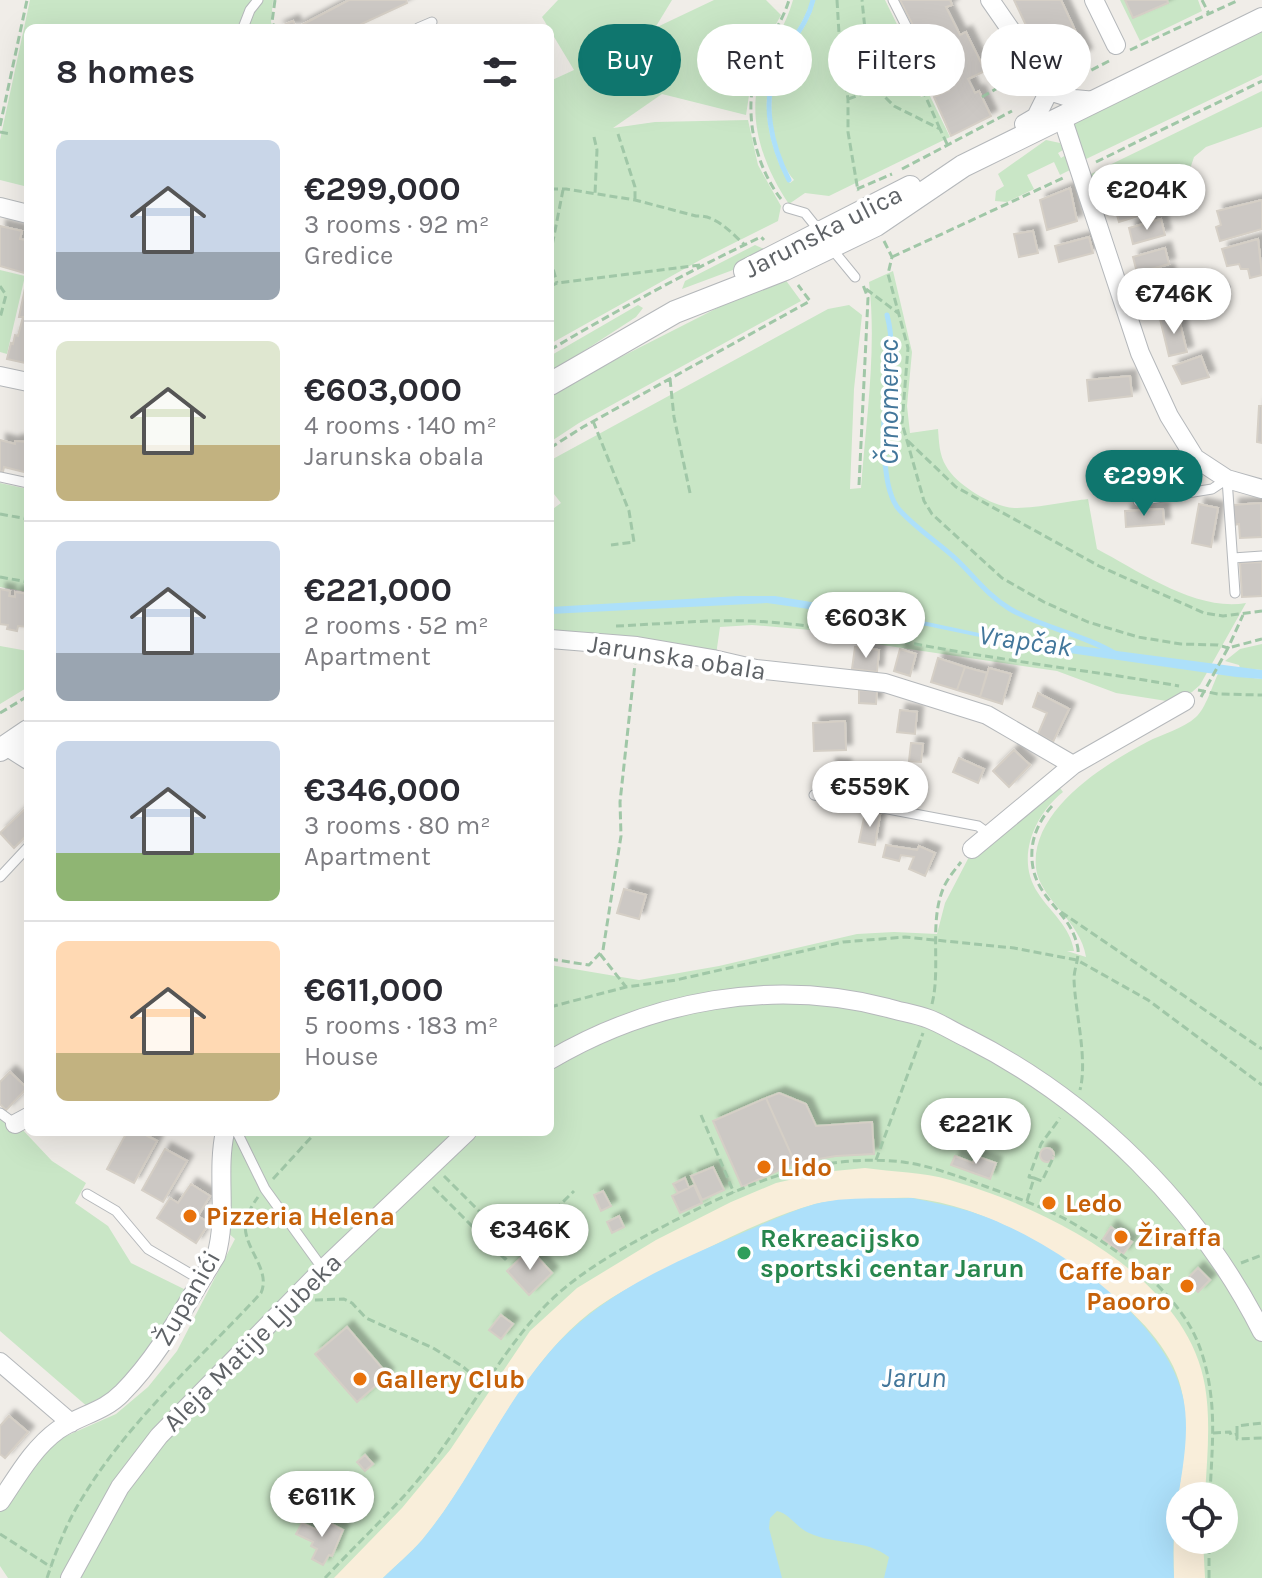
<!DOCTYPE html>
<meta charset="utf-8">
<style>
:root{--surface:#fff;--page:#f2f2f3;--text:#2b2b33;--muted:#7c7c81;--line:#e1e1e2;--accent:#0f766e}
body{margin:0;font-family:Karla,sans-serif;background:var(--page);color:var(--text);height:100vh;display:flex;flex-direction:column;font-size:30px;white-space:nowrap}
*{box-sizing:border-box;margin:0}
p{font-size:26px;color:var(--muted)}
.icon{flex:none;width:44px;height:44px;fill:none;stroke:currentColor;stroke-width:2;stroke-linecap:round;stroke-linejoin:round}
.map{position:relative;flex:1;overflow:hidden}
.sheet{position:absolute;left:24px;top:24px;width:530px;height:1112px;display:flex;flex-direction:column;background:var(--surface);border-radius:12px;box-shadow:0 8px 32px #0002}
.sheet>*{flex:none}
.banner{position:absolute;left:578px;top:24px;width:564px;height:72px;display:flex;gap:16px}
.buttons{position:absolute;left:1166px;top:1482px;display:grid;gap:16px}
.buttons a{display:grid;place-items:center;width:72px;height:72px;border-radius:50%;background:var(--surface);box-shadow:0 8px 32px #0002;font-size:40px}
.price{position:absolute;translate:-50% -68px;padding:0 18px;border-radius:28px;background:#fff;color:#222;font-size:26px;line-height:52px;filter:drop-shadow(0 2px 4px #0008)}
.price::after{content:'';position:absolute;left:50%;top:48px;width:24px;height:18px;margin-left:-12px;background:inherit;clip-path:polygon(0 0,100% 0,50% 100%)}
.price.current{background:var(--accent);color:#fff}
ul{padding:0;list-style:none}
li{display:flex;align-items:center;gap:24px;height:200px;padding:0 32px}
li+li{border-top:2px solid var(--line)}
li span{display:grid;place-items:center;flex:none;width:224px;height:160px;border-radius:12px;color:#555}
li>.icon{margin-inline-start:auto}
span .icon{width:96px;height:96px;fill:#fffc;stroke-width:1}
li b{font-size:34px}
h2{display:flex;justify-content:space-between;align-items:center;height:96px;padding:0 32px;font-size:34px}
.pill{padding:0 28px;border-radius:36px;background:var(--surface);box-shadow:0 8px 32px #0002;font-size:28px;line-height:72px}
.pill.current{background:var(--accent);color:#fff}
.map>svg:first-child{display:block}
.green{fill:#c9e6c6;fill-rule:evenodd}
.sand{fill:#f9eeda}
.water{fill:#ade0fa}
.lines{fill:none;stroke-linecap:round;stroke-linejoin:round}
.stream{stroke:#ade0fa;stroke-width:5}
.building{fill:#ccc8c4;stroke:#d5cfc6;stroke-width:2;filter:url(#shadow)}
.service-casing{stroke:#b5b8bb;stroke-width:11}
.minor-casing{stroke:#b5b8bb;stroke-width:20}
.tertiary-casing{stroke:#b5b8bb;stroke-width:24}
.path{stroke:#a0c7a7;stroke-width:3;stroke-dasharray:8 4;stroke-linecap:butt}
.service{stroke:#fff;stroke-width:9}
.minor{stroke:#fff;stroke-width:18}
.tertiary{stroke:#fff;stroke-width:22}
.food-dot{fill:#e8710a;stroke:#fff;stroke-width:3}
.leisure-dot{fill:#2e9e5b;stroke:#fff;stroke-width:3}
.labels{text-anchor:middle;stroke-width:7;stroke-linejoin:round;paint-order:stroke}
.street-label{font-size:26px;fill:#5f6367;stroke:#fff}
.food-label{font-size:26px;font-weight:bold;fill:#c56008;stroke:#fff;text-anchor:start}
.leisure-label{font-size:26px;font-weight:bold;fill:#27864d;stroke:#fff;text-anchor:start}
.water-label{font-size:28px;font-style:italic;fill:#43779b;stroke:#fff}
</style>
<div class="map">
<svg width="1262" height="1578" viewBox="0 0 1262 1578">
<defs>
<filter id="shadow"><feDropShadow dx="6" dy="-6" stdDeviation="2" flood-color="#0004"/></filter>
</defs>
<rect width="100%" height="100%" fill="#f0ede8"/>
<!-- green -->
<path class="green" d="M30,0h243l-2,22 2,6h-245v159l-28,-7v-40z
M558,0h114l-17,28 59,-28h52l15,15 -12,22 -25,-10 -27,34 35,15 -6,39 -84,-21 -49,34 42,-6 93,-2 10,45 23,41 -3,15 -76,38 -152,85v-263l24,-11 -32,-53z
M793,0h18c-8,28 -24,41 -36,66 -17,35 -5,82 12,114l3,3 4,-3c-23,-27 -30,-82 -14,-114 12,-25 28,-37 35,-66h70l37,75 -4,17 3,5 8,-3 21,43 -121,59 -24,-3 -16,11c-26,-38 -45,-90 -26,-136 9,-23 23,-43 30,-68z
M1120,0h5l8,18 35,-15 -1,-3h31l4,11 -62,30z
M1262,31v44l-178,85 -11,-31 3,-8z
M1262,91v36l-56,20 -12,10 -4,12 -91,29 -8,-24z
M1046,140l14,3 3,7 -5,3 3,5 5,-3 4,15 -10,5 -6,-13 -27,13 7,14 -27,13 -12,-1 1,-10 8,-5 -6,-12z
M755,245l11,5 -17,14 -67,25 3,-8z
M0,270l25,6 -18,78 -7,-2z
M893,271l19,81 -5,54 3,27 28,-4c1,12 1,26 8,37 10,18 41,37 61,41 17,4 62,-6 81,-8l9,50c42,22 100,63 149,54l-46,82 -8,7 -19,10 -57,-9 -59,-22 -235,-35v-5l-70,-6 -32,2 -4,28 -166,-19v-125l11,-8 -11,-14 1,-29 277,-151 21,-4 13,10 -8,74 -4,100 11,-1c5,-68 16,-139 8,-206z
M782,275l19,26 -222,122 -29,19v-49z
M638,305l5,3 -7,9 -86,56v-17z
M0,483l28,6v103l-28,-5z
M1262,644v26l-22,-2 -1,-3 -14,-4 15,-12z
M0,646l28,5v36l-28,17z
M1218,674l44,5v899h-1254l-8,-12v-54l30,-48 18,-20 68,-30 32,-27 29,-36 58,-112 -8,-7 3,-100h320v-167l89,15 80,-14 138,-32 37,-2 43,2 8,-31 26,-50 85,-70 7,9c-29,23 -48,67 -25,101 13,20 32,33 36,58h-7l19,6c-5,-36 -46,-57 -50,-89 -6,-57 67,-103 111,-126 15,-8 36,-13 49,-25 10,-9 16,-31 22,-43zM1180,1496h44v44h-44z
M0,1118l13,13 7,-4 32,34 34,22 -11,20 33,23 23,37 57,28c-30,45 -53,87 -99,117l-89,-77z"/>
<!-- sand -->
<path class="sand" d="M865,1168c28,4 58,4 85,12 96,28 237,96 255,206 6,36 2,73 0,110h-25v44h23l2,38h-31c-1,-23 -1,-45 2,-67 6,-47 19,-100 -3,-145 -19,-39 -55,-67 -88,-92 -50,-37 -110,-69 -172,-76 -16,-1 -33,1 -49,2 -16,0 -33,0 -49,4 -40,11 -81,31 -119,50 -40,20 -81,37 -116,67 -68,60 -100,149 -157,218 -12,14 -27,26 -40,39h-49l68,-70 48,-58 80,-119 47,-43 79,-48 75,-38 45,-19 48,-11z"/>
<!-- water -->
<path class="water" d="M738,596h37l138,23 66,14 283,37v9l-26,-2 -208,-30 -101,-21 -160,-23 -217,11v-7z
M912,1198c18,4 36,7 53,12 77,22 200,105 218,187 8,37 -2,78 -7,114 -3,23 -3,44 -2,67h-290l5,-21c-23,-18 -54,-12 -80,-24 -12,-5 -19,-19 -32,-22l-7,7 -1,10 13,50h-399c13,-13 28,-25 39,-38 48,-58 77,-129 126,-186 51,-60 124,-91 194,-121 24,-10 48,-22 73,-29 30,-8 66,-5 97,-6z"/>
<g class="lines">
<!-- stream -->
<path class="stream" d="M789,180c-17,-33 -29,-79 -11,-115 11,-23 29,-39 35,-65
M887,315c13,49 -8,91 -3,139 2,17 3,38 13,53 14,18 42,36 59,52 18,17 32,37 54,50 33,19 73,25 106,45"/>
</g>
<!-- building -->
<path class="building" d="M349,0h57l1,3 -54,25h-76l16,-7 3,7z
M900,0h50l2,5 -6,2 14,28 6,-3 19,39 -17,8 7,14 4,-2 12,25 -40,20 -17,-39 15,-7 -7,-14 -3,1z
M1014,0h47l25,54 -37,20z
M1125,0h42l1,3 -35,15z
M1070,188l7,33 -30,9 -7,-30z
M1167,188l6,17 -54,17 -6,-21z
M1262,200v29l-42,12 -4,-14 5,-2 -4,-14z
M1161,219l4,16 -32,9 -4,-16z
M0,226l22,5 -2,8 5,1 3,-8v129l-3,2 -18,-4 4,-16 2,1 2,-9 3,1 5,-19h-4l9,-43 -28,-8z
M1033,231l5,22 -19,4 -5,-23z
M1089,237l4,16 -34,9 -4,-16z
M1258,239l4,36 -12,3 -2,-9h-7l-2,-5 -12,2 -5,-17z
M1165,248l4,16 -32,9 -4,-16z
M1168,270l4,16 -22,6 -5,-16z
M1178,315l9,37 -18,4 -9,-37z
M1201,356l8,21 -27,7 -9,-18z
M1130,376l2,20 -43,5 -2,-21z
M1259,406h3v37l-5,-1z
M0,440l15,4v-3l13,1v31l-24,-6 -1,5 -3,-1z
M1261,503l1,34 -22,1 -1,-14 -5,1 -1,-20z
M1199,504l19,4 -7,39 -19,-4z
M1163,509l1,15 -38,3 -1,-16z
M1262,562v34l-20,1 -2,-34z
M0,589l10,2 -1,5 6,1v-5l13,2v33l-10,-1 -1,5 -10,-2 1,-4 -8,-1z
M855,647l24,3 -2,22 -25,-3z
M900,649l16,5 -6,22 -16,-5z
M938,658l27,9 -8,23 -26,-8z
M965,667l22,6 -7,24 -23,-7z
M989,668l22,6 -9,30 -22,-7z
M859,690l18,1 -1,13 -17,-1z
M1038,693l31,16 -16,33 -15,-8 9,-21 -14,-6z
M900,710l17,2 -2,22 -18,-2z
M845,721l1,29 -32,1 -1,-28z
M911,743l12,1 -2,18 -12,-1z
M1014,750l16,15 -21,22 -16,-16z
M959,758l25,11 -6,14 -25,-11z
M830,764l15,1 -1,22h-14z
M28,806v28l-14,14 -14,-15z
M865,813l15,2 -5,30 -16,-3z
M886,845l31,5 2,-4 16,7 -10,23 -16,-7 5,-12 -13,-2 -2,6 -16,-4z
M624,889l22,6 -7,24 -22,-6z
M10,1072l17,16 -21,22 -6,-6v-22z
M779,1093l27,11 10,22 56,-4 2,32 -38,2 -41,7 -29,-65z
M766,1098l29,65 -53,24 -29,-66z
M127,1132h13l17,9 -23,42 -27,-14z
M1040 1155a7 7 0 1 1 14 0a7 7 0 1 1-14 0Z
M165,1149l22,12 -24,41 -21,-12z
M955,1156l18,7 3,-7 20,7 -6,16 -39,-14z
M713,1167l11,23 -22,10 -11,-24z
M685,1178l4,10 -11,5 -5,-9z
M191,1184l19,12 -12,20 11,7 -13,20 -39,-25 13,-20 8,5z
M694,1185l8,18 -22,10 -8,-17z
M603,1191l8,15 -10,5 -7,-16z
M619,1216l5,11 -12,6 -5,-11z
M1111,1227l21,15 -9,12 -20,-15z
M530,1249l22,24 -23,22 -22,-24z
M1198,1268l12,12 -12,12 -12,-12z
M501,1315l12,9 -12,15 -12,-9z
M347,1327l41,48 -31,27 -42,-48z
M9,1416l19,16 -23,26 -5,-4v-28z
M365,1455l8,9 -8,7 -8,-9z
M322,1519l21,11 -11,26 -3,-1 -6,10 -11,-6 5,-10 -6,-3 2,-4 -17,-8 6,-11 15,7z"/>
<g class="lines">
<defs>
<path id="service" d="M893,0l44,87
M243,28l7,-18 8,-10
M418,28l14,-6
M788,208l17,5 16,20
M832,249l23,28
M1127,314l98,-27
M0,477l28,6
M1138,501l74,-12 15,-10 8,114
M1233,558l29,-2
M814,795l164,31 11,8
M0,877l28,-30
M0,1113l15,11
M237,1132l28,57 58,80
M87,1194l29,17 32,38 53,31"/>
<path id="minor" d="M990,0l47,68 12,23 25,8 22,2
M1094,0l22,45
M1062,117l78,236 29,63 26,42 32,21 35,10
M1024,124l12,-7 13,-26
M0,207l28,7
M0,376l28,6
M550,639l87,7 76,13 43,10 129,14 102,32 86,50
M6,746l22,14
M972,849l101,-84 112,-64
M550,1060c102,-60 222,-82 338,-52 13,4 28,6 41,11 13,5 25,13 38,19 125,63 232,169 295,294
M15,1124l13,-7
M0,1362l71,61
M0,1502c17,-25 33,-54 58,-72 21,-15 46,-18 64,-37 39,-39 65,-91 94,-137 12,-40 0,-83 9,-124
M70,1578l50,-91 39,-51 164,-167 144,-137"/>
<path id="tertiary" d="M745,271l165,-84
M550,384l125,-72 110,-43 91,-44 87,-59 299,-147
M0,750l28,-19"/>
</defs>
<!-- service casing -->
<use href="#service" class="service-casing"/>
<!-- minor casing -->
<use href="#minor" class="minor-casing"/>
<!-- tertiary casing -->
<use href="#tertiary" class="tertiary-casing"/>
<!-- path -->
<path class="path" d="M275,0l-3,22 3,6
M837,0l3,50 8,49v33l10,59
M1202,0l7,14
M1130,50l109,-50
M1070,81l39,-20
M877,89l17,17 46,23 7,15
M928,91l-4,2 16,36
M982,97l33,-19
M848,99l29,-10 -8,-20 -7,-69
M0,126l27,-126
M0,132l11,2
M618,134l17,53v12
M594,137l3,13 -2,44
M1096,162l166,-81
M902,169l110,-58
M550,189h16l69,11 61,16c21,-1 34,16 49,29
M857,189l35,-15
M781,199c-27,-35 -38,-89 -24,-131 8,-24 25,-44 32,-68
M884,241l8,16 -4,17 20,74 -6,75 22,78 8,13 70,64 42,24 44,20 50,15 43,7 37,1 10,3 15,-33
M550,256l13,-66
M892,257l171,-79
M550,258l7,25
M0,286l6,9 -6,23
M550,286l7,-3 143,-18
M866,289l32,24
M550,350c69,-41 139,-79 211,-113l3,3
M670,379l4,38 16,76
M593,421l36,90 5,31 -23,3
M908,441l48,46 143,79 105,47 19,3 39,-5
M550,448l33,-21 227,-126 -12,-16
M859,485l9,-187 -5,-13
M0,514l28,5
M0,577l28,5
M616,626c51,-2 102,-8 153,-4 77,6 152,25 229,36 60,10 121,17 181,28
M1198,690l20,4 44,1
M1201,697l27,-49 34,-9
M0,713l28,-17
M1052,806c-11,12 -19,28 -20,44 -3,50 39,57 46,99 1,10 -4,20 -4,30 1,33 14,80 6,111
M1061,912l201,137
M600,954l26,33
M550,959l39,6 14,-15 18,-114 -1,-34 15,-138
M932,1004c9,-36 -3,-81 11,-115 4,-10 11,-18 18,-27
M550,1007l76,-20 50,-7 167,-38 62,-5 109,11 63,12 71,40 114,85
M701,1115l33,78
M876,1160l47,-127
M444,1176l72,72 58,-57
M1034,1178l-5,-1 12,-33 19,-26
M273,1179l43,-47
M433,1187l72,72 10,-10
M1027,1201l7,-23 8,3 12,-25
M1241,1263l21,-8
M315,1300l29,-1 8,4 14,15 67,30 29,18 23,19
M1213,1433l17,-1 1,3 6,-1v5l25,-1
M1237,1434v-8l25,-3
M0,1534l51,33
M47,1578c9,-27 19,-54 34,-78 47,-79 118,-140 180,-207 11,-25 -21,-47 -15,-73 2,-8 7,-16 12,-23
M325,1578c37,-40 79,-77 111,-121 37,-50 67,-108 111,-153 34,-34 79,-58 121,-80 74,-39 149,-72 235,-62 29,4 57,15 84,25 28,10 56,20 82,34 43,25 93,59 119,102 15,24 22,56 24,85 2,29 -1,58 -2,88
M1209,1578v-38"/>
<!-- service -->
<use href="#service" class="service"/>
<!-- minor -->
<use href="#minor" class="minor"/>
<!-- tertiary -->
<use href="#tertiary" class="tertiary"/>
</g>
<!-- markers -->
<g class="food-dot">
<circle cx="764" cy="1167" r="8"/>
<circle cx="1049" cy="1203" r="8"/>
<circle cx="190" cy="1216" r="8"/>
<circle cx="1121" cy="1237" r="8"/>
<circle cx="1187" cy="1286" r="8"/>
<circle cx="360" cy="1379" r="8"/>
</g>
<circle class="leisure-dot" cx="744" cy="1253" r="8"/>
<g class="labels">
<!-- street labels -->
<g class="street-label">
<text transform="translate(823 231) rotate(-27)" y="9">Jarunska ulica</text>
<text transform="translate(677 657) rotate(9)" y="9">Jarunska obala</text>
<text transform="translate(187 1298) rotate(-60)" y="9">Županići</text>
<text transform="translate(252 1342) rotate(-45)" y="9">Aleja Matije Ljubeka</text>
</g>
<!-- food labels -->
<g class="food-label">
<text x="780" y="1176">Lido</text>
<text x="1065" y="1212">Ledo</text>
<text x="206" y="1225">Pizzeria Helena</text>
<text x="1137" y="1246">Žiraffa</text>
<text x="1171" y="1280" text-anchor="end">Caffe bar<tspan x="1171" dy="30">Paooro</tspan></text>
<text x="376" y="1388">Gallery Club</text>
</g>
<!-- leisure labels -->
<g class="leisure-label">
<text x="760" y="1247">Rekreacijsko<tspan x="760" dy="30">sportski centar Jarun</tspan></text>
</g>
<!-- water labels -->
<g class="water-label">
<text transform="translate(888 402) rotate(-90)" y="10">Črnomerec</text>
<text transform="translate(1025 640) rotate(8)" y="10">Vrapčak</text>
<text x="914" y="1387">Jarun</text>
</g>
</g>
</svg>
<div class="buttons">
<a><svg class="icon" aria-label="locate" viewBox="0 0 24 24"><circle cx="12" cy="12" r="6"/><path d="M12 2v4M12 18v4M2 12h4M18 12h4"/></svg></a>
</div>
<b class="price" style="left:1147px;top:232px">€204K</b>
<b class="price" style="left:1174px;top:336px">€746K</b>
<b class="price current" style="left:1144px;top:518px">€299K</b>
<b class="price" style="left:866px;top:660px">€603K</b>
<b class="price" style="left:870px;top:829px">€559K</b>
<b class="price" style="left:976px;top:1166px">€221K</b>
<b class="price" style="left:530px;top:1272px">€346K</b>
<b class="price" style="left:322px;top:1539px">€611K</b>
<div class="banner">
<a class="pill current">Buy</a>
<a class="pill">Rent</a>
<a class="pill">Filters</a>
<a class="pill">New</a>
</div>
<section class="sheet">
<h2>8 homes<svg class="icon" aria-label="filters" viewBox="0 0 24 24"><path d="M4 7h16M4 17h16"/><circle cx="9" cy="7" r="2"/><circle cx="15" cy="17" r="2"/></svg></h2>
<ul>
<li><span style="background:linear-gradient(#c9d6e8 70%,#9aa5b1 0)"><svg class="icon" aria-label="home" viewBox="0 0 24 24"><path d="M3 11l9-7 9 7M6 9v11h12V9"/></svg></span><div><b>€299,000</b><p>3 rooms · 92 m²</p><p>Gredice</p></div></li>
<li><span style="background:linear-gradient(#dfe7d0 65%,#c2b280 0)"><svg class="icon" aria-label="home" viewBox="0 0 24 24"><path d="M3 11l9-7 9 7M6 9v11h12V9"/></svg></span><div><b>€603,000</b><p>4 rooms · 140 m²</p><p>Jarunska obala</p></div></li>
<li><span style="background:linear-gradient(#c9d6e8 70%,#9aa5b1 0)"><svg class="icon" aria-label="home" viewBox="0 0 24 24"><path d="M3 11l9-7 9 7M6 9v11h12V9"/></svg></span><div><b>€221,000</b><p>2 rooms · 52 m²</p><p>Apartment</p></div></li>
<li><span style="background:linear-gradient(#c9d6e8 70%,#8fb573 0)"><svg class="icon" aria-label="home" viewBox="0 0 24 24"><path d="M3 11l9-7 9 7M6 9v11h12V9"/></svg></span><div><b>€346,000</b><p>3 rooms · 80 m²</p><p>Apartment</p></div></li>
<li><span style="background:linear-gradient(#ffd9b3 70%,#c2b280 0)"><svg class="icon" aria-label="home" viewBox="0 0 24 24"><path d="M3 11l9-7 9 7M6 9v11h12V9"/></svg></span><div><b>€611,000</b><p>5 rooms · 183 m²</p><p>House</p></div></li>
</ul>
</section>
</div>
